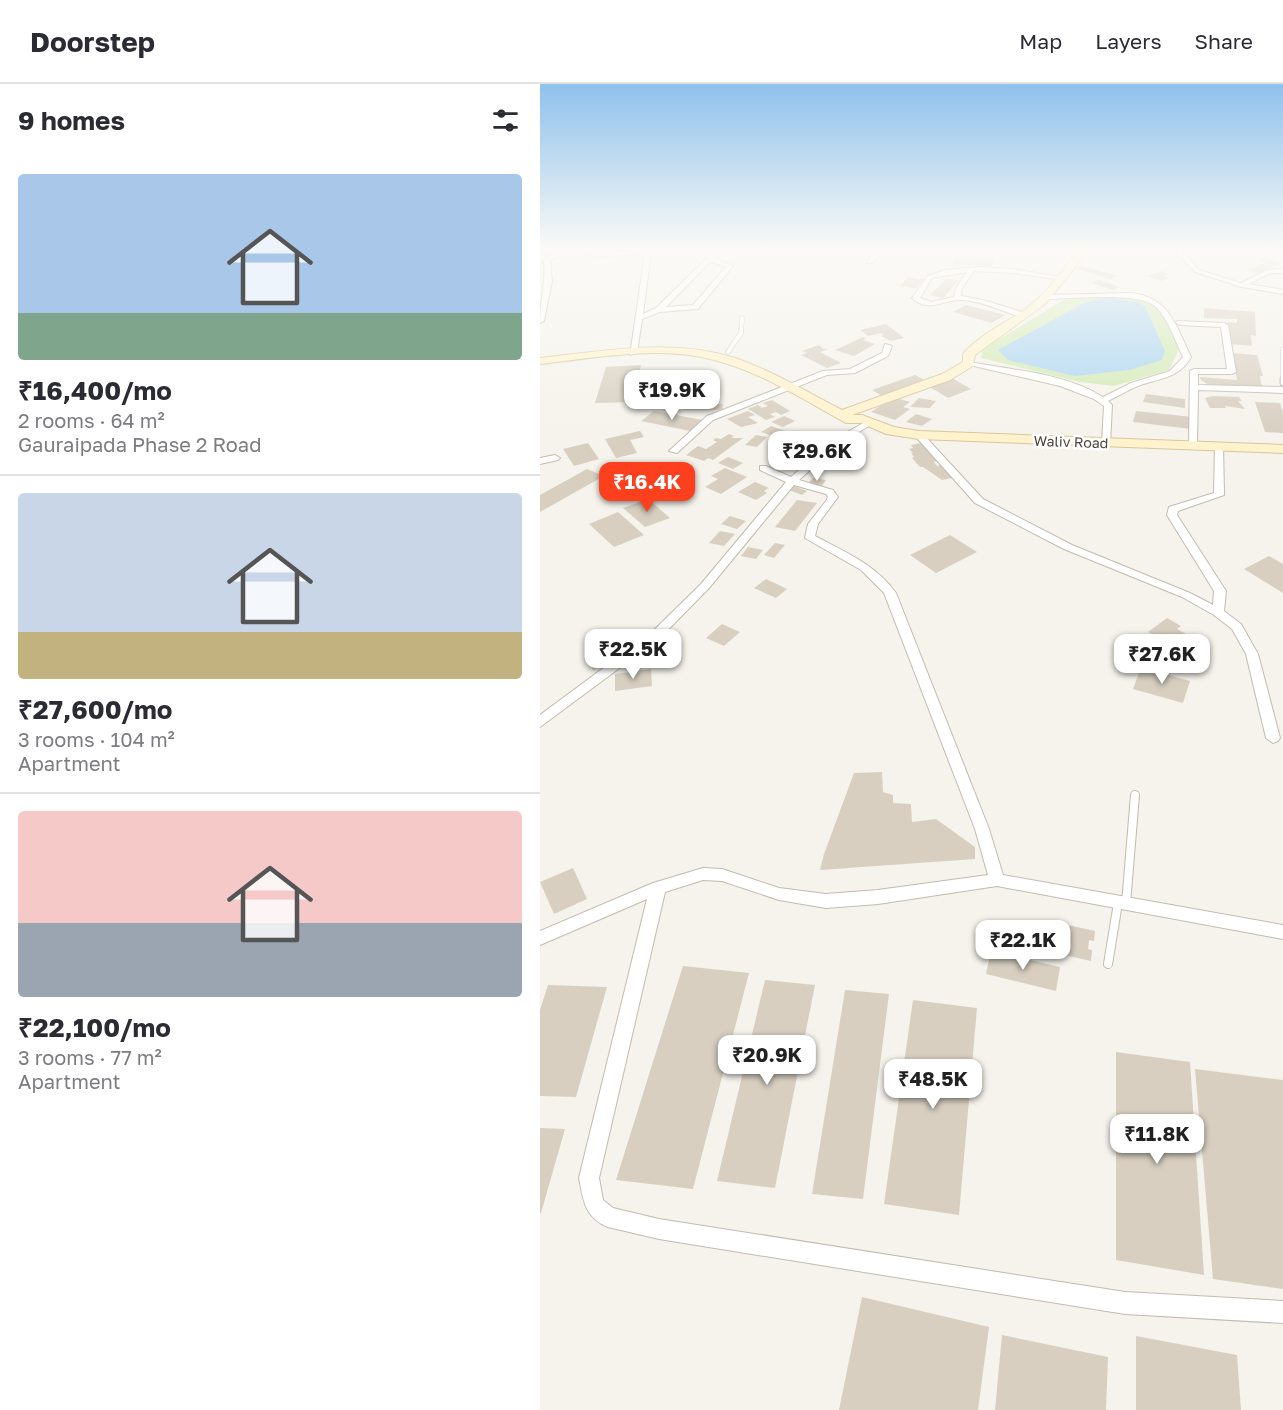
<!DOCTYPE html>
<meta charset="utf-8">
<style>
:root{--surface:#fff;--page:#f2f2f3;--text:#2b2b33;--muted:#7c7c81;--line:#e1e1e2;--accent:#fc3f1d}
body{margin:0;font-family:"Golos Text",sans-serif;background:var(--page);color:var(--text);height:100vh;display:flex;flex-direction:column;font-size:22px;white-space:nowrap}
*{box-sizing:border-box;margin:0}
p{font-size:20px;color:var(--muted)}
.icon{flex:none;width:33px;height:33px;fill:none;stroke:currentColor;stroke-width:2;stroke-linecap:round;stroke-linejoin:round}
.map{position:relative;flex:1;overflow:hidden}
.details{display:flex;flex-direction:column;background:var(--surface);width:540px}
.details>*{flex:none}
.price{position:absolute;translate:-50% -51px;padding:0 14px;border-radius:12px;background:#fff;color:#222;font-size:20px;line-height:39px;filter:drop-shadow(0 2px 3px #0008)}
.price::after{content:'';position:absolute;left:50%;top:36px;width:18px;height:14px;margin-left:-9px;background:inherit;clip-path:polygon(0 0,100% 0,50% 100%)}
.price.active{background:var(--accent);color:#fff}
ul{padding:0;list-style:none}
li{display:grid;align-content:center;gap:12px;height:318px;padding:0 18px}
li+li{border-top:2px solid var(--line)}
li span{display:grid;place-items:center;height:186px;border-radius:6px;color:#555}
li>.icon{margin-inline-start:auto}
span .icon{width:108px;height:108px;fill:#fffc;stroke-width:1}
li b{font-size:26px}
h2{display:flex;justify-content:space-between;align-items:center;height:72px;padding:0 18px;font-size:26px}
header{display:flex;align-items:center;gap:36px;box-sizing:border-box;height:84px;padding:0 30px;background:var(--surface);border-bottom:2px solid var(--line)}
header strong{font-size:28px}
nav{display:flex;gap:33px;margin-inline-start:auto;font-size:21px}
main{display:flex;flex:1;min-height:0}
.map>svg:first-child{display:block}
.green{fill:#d2eab5;fill-rule:evenodd}
.water{fill:#a9d4f2}
.building{fill:#d8cfc1}
.lines{fill:none;stroke-linecap:round;stroke-linejoin:round}
.lane-far2-casing{stroke:#c2bbae;stroke-width:5}
.lane-far1-casing{stroke:#c2bbae;stroke-width:7}
.lane-casing{stroke:#c2bbae;stroke-width:10}
.street-casing{stroke:#c2bbae;stroke-width:2}
.secondary-casing{stroke:#d6c79b;stroke-width:2}
.lane-far2{stroke:#fff;stroke-width:4}
.lane-far1{stroke:#fff;stroke-width:4.5}
.lane{stroke:#fff;stroke-width:8}
.street{fill:#fff;fill-rule:evenodd}
.secondary{fill:#fff3cd;fill-rule:evenodd}
.labels{text-anchor:middle;stroke-width:5;stroke-linejoin:round;paint-order:stroke}
.far-street-label{font-size:14px;fill:#4b4439;stroke:#fff}
</style>
<header>
<strong>Doorstep</strong>
<nav><a>Map</a><a>Layers</a><a>Share</a></nav>
</header>
<main>
<section class="details">
<h2>9 homes<svg class="icon" aria-label="filters" viewBox="0 0 24 24"><path d="M4 7h16M4 17h16"/><circle cx="9" cy="7" r="2"/><circle cx="15" cy="17" r="2"/></svg></h2>
<ul>
<li><span style="background:linear-gradient(#a9c7e8 75%,#7fa58c 0)"><svg class="icon" aria-label="home" viewBox="0 0 24 24"><path d="M3 11l9-7 9 7M6 9v11h12V9"/></svg></span><div><b>₹16,400/mo</b><p>2 rooms · 64 m²</p><p>Gauraipada Phase 2 Road</p></div></li>
<li><span style="background:linear-gradient(#c9d6e8 75%,#c2b280 0)"><svg class="icon" aria-label="home" viewBox="0 0 24 24"><path d="M3 11l9-7 9 7M6 9v11h12V9"/></svg></span><div><b>₹27,600/mo</b><p>3 rooms · 104 m²</p><p>Apartment</p></div></li>
<li><span style="background:linear-gradient(#f6c9c9 60%,#9aa5b1 0)"><svg class="icon" aria-label="home" viewBox="0 0 24 24"><path d="M3 11l9-7 9 7M6 9v11h12V9"/></svg></span><div><b>₹22,100/mo</b><p>3 rooms · 77 m²</p><p>Apartment</p></div></li>
</ul>
</section>
<div class="map">
<svg width="743" height="1326" viewBox="0 0 743 1326">
<rect width="100%" height="100%" fill="#f6f3ec"/>
<!-- green -->
<path class="green" d="M557,209l17,1 40,8 12,18 13,29 -10,21 -55,16 -34,-4 -99,-24 2,-9 81,-49zM568,213l30,5 -87,20 35,-20z"/>
<!-- water -->
<path class="water" d="M568,213l30,5 7,4 20,45 -3,9 -33,10 -54,6 -67,-16 -10,-10 88,-48z"/>
<!-- building -->
<path class="building" d="M725,173l17,6 -12,3 4,1 -16,7 -11,-4 19,-8 -8,-2z
M414,174l40,2 -2,6 -40,-2z
M543,182l34,10 -7,3 -34,-10z
M621,187l7,3 -6,2 7,2 -8,3 -14,-5z
M368,193l9,2h8l-9,9 -17,-2z
M406,195l13,1 -16,18 -13,-3z
M559,196l21,7 -7,3 -21,-7z
M426,221l39,10 -13,8 -39,-11z
M664,224l51,4 1,24 -5,-1 1,11 -22,-2 -3,-22 10,1v-4l-33,-1z
M346,240l18,14 -13,3 -10,-5 3,-1 -3,-2 -13,3 -8,-6z
M323,253l4,1 -4,2 12,4 -21,12 -19,-6z
M279,261l4,4h6l-9,3 21,11 -14,5 -26,-13 6,-2 -5,-2z
M692,269l25,2 6,21h-3l1,7 4,7 -60,-3 2,-3 -6,-4 -1,-3 37,3z
M101,281l-9,37 -37,1 11,-36z
M375,291l13,7 -44,15 -12,-7z
M412,294l19,11 -23,9 -20,-12z
M606,310l39,5v9l-42,-6z
M673,312l26,1 3,4h-4l7,8 -20,-3 1,2h-16l-5,-10z
M353,313l17,5 -7,5 7,2 -15,11 -24,-8z
M379,314l17,3 -6,7 -20,-1z
M232,316l18,11 -9,4 -5,-3 -6,2 5,3 -9,3 -18,-11 10,-4 4,3 6,-2 -5,-3z
M715,318l25,1 3,10v20l-18,-1z
M183,320l-1,6h-38l-1,-2 1,-3z
M114,327l49,9 -13,11 -49,-10z
M208,327l7,4 -7,2 10,6 -17,4 -14,-8z
M596,327l57,6 -2,12 -58,-7z
M376,330l16,5 -10,7 -16,-4z
M244,332l11,5 -12,6 -12,-5z
M231,342l14,5 -9,6 -15,-5z
M100,347l4,6 -14,3 7,13 -21,5 -11,-19z
M189,350l5,2 -3,2h12l-30,22 -5,-2 -4,3 -18,-6 12,-9 8,3 11,-7 -4,-2 3,-2 5,1z
M216,351l11,2 -10,10 -12,-2z
M48,359l11,16 -25,7 -11,-17z
M381,359l17,18 -4,1 3,4 4,-1 11,13 -10,2 -19,-13h-3l-8,-9 2,-1 -3,-4h2l-4,-4 4,-1 -2,-3z
M188,373l15,6 -10,6 -15,-6z
M185,384l22,9 -26,17 -16,-7 13,-8 -7,-3z
M47,385l17,7 -64,36v-17z
M135,386l9,9 -7,3 -3,2 2,1 -18,6 -12,-12z
M273,394l13,2 -4,6 -14,-3z
M98,396l10,12 -19,6 -10,-12z
M215,398l14,6 -5,3 3,2 -11,7 -18,-8z
M254,402l13,5 -5,4 -13,-5z
M108,415l22,19 -25,9 -22,-19z
M257,416l20,3 -22,28 -20,-4z
M78,428l26,23 -30,12 -25,-23z
M190,432l16,5 -9,8 -16,-5z
M180,447l15,3 -11,12 -15,-3z
M410,451l27,17 -41,21 -26,-18z
M235,459l10,2 -11,13 -10,-3z
M208,463l15,3 -7,9 -15,-3z
M729,472l14,8v29l-39,-24z
M226,495l21,10 -11,9 -22,-10z
M627,534l14,8 -4,3 18,10 -11,8 -8,-5 -4,3 -24,-13z
M182,540l18,8 -16,14 -18,-8z
M64,565l7,12 -18,9 -8,-14z
M601,584l49,13 -7,22 -50,-14z
M111,585l1,17 -37,5v-17z
M342,688l1,20 10,3v8l18,1 1,18 24,-3 39,28v12l-155,11 4,-16 30,-81z
M33,784l14,31 -33,15 -14,-32z
M509,837l46,10 -1,10 -5,-1 -1,9 4,1 -1,11 -63,-14 5,-23 15,4z
M451,867l69,16 -4,24 -70,-17z
M143,882l66,7 -56,216 -77,-9z
M225,896l50,5 -40,203 -58,-7z
M8,901l59,2 -31,110 -36,-1v-86z
M305,906l44,4 -26,205 -51,-5z
M373,916l64,8 -18,207 -75,-11z
M576,968l74,10 14,213 -88,-15z
M655,985l88,11v209l-70,-10z
M0,1044l25,1 -24,84h-1z
M322,1213l127,30 -11,83h-139z
M462,1251l106,22 -2,53h-111z
M596,1252l101,19 4,55h-105z"/>
<g class="lines">
<defs>
<path id="lane-far2" d="M743,265v31
M188,268l13,-19 1,-15"/>
<path id="lane-far1" d="M743,295v4"/>
<path id="lane" d="M586,820l9,-109
M568,880l10,-61"/>
<path id="street" d="M32,164h10l-32,12 2,21 -8,40 -4,2c0,-22 6,-41 4,-63l-4,-2v-5l8,4z
M126,164h42l-57,5 -8,61 13,-6 49,-48 9,-2 19,8 -35,43 -38,3 -18,7 -5,34 -7,2 15,-101 -55,3 -3,-2zM173,178l13,5 -33,38 -27,2 43,-44z
M337,164h6l-1,6 -11,9h-4v-2l9,-8z
M522,164h16l7,3 -3,2z
M632,164h7l20,22 42,13 26,-13 16,-1v4h-13l-21,11 34,6v4l-41,-7 -47,-15z
M439,183l34,2 53,9 -3,2 -50,-7 -39,-2 -12,17 -1,8 22,4 42,13 1,2 -4,2c-20,-5 -39,-16 -60,-17 -19,-1 -33,14 -50,-2l16,-22 17,-6zM427,188l-11,16 -2,9 -23,5 -11,-4 12,-20z
M592,209c38,5 44,33 59,64 -12,22 -32,21 -53,29 -10,4 -20,10 -30,15l4,4 -2,40 -8,-2 2,-37 -10,-7 -34,-13 -95,-22 4,-2c43,8 96,11 134,35l28,-14 39,-12 13,-14c-8,-16 -14,-37 -27,-50 -16,-16 -86,-8 -111,-8l-4,-2 4,-2z
M637,237l47,2 4,2 8,47 -4,2h-34v11l85,2v6l-85,-3 -1,55 -8,2 1,-76 4,-2h33l-6,-42 -41,-2 -4,-2z
M345,260l7,2 -4,10 -33,17 -28,2 -114,45 -36,33 -8,-2 38,-35 116,-45 27,-2 32,-16z
M327,337l7,2 -35,21 -40,36 34,10 5,7 -20,27 -3,12c30,16 60,28 81,57l93,236 14,46 280,50v14l-286,-53 -119,18 -52,4 -47,-8 -57,-19 -19,-1 -38,12 -66,286 4,22 10,8 46,11 466,73 158,9v22l-158,-9 -466,-75 -51,-12c-23,-9 -25,-27 -29,-49l68,-279 -107,46v-14l113,-48 50,-15 19,1 57,19 47,6 52,-4 110,-15 -13,-46 -91,-236 -23,-23 -56,-32 3,-14 18,-23 2,-4 -2,-3 -32,-9 -85,103 -49,50 -120,89v-12l112,-83 49,-48 85,-102 -26,-12v-4h6l25,11 42,-37z
M379,348l3,1 61,66 89,46 118,48 23,12 1,-14 -47,-76 2,-8 45,-14 1,-48 8,-2 1,52 -46,16 -1,4 49,76 -2,20 17,13 17,30 22,84 -2,3 -5,2 -7,-5 -20,-84 -14,-25 -18,-14 -32,-18 -118,-48 -89,-46 -59,-66v-4z
M15,371l5,3 -2,2 -18,4v-6z"/>
<path id="secondary" d="M551,164l-46,56 -70,51 -2,11 -23,14 -98,35h10l32,12 25,4 364,14v8l-364,-14 -33,-5 -25,-11h-15c-42,-23 -85,-51 -132,-63 -56,-15 -118,-2 -174,4v-6c65,-7 131,-20 195,0 38,13 72,34 107,52l100,-36 21,-12v-8c17,-20 43,-31 64,-46 21,-16 36,-38 52,-59z"/>
</defs>
<!-- lane-far2 casing -->
<use href="#lane-far2" class="lane-far2-casing"/>
<!-- lane-far1 casing -->
<use href="#lane-far1" class="lane-far1-casing"/>
<!-- lane casing -->
<use href="#lane" class="lane-casing"/>
<!-- street casing -->
<use href="#street" class="street-casing"/>
<!-- secondary casing -->
<use href="#secondary" class="secondary-casing"/>
<!-- lane-far2 -->
<use href="#lane-far2" class="lane-far2"/>
<!-- lane-far1 -->
<use href="#lane-far1" class="lane-far1"/>
<!-- lane -->
<use href="#lane" class="lane"/>
<!-- street -->
<use href="#street" class="street"/>
<!-- secondary -->
<use href="#secondary" class="secondary"/>
</g>
<!-- sky -->
<linearGradient id="sky" x2="0" y2="1"><stop stop-color="#8fc1ec"/><stop offset="0.47" stop-color="#fbfaf6"/><stop offset="1" stop-color="#fbfaf6" stop-opacity="0"/></linearGradient>
<rect width="743" height="350" fill="url(#sky)"/>
<g class="labels">
<!-- far-street labels -->
<g class="far-street-label">
<text transform="translate(531 358) rotate(2)" y="5">Waliv Road</text>
</g>
</g>
</svg>
<b class="price" style="left:132px;top:337px">₹19.9K</b>
<b class="price" style="left:277px;top:398px">₹29.6K</b>
<b class="price active" style="left:107px;top:429px">₹16.4K</b>
<b class="price" style="left:93px;top:596px">₹22.5K</b>
<b class="price" style="left:622px;top:601px">₹27.6K</b>
<b class="price" style="left:483px;top:887px">₹22.1K</b>
<b class="price" style="left:227px;top:1002px">₹20.9K</b>
<b class="price" style="left:393px;top:1026px">₹48.5K</b>
<b class="price" style="left:617px;top:1081px">₹11.8K</b>
</div>
</main>
